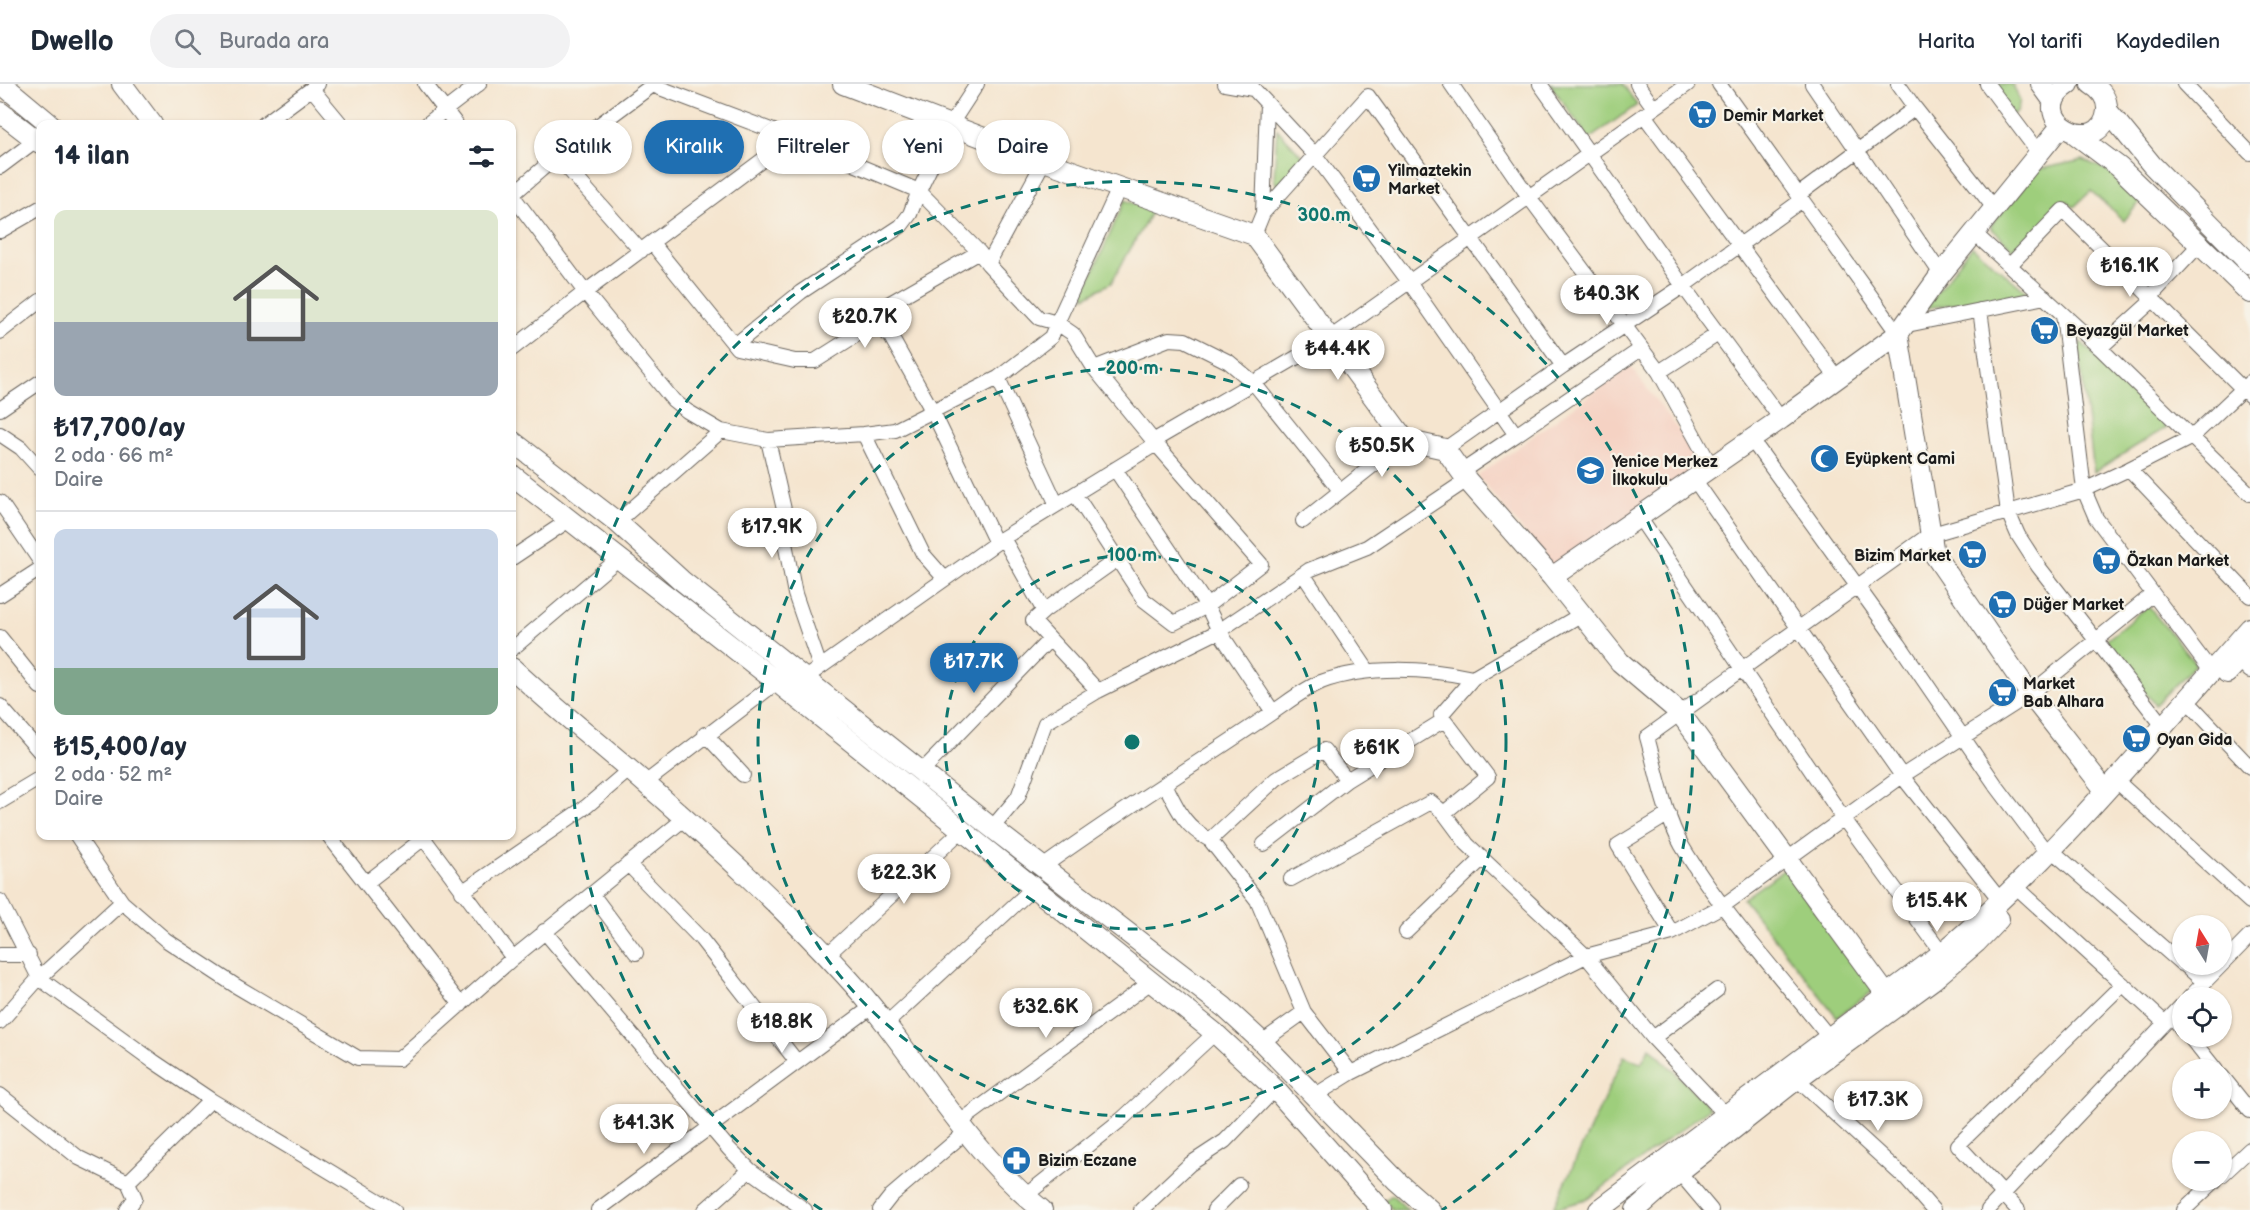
<!DOCTYPE html>
<html lang="tr">
<meta charset="utf-8">
<style>
:root{--surface:#fff;--page:#f2f2f3;--text:#1f2937;--muted:#747a83;--line:#e0e1e3;--accent:#1f6fb2}
body{margin:0;font-family:"Balsamiq Sans",sans-serif;background:var(--page);color:var(--text);height:100vh;display:flex;flex-direction:column;font-size:22px;white-space:nowrap}
*{box-sizing:border-box;margin:0}
p{font-size:20px;color:var(--muted)}
.icon{flex:none;width:33px;height:33px;fill:none;stroke:currentColor;stroke-width:2;stroke-linecap:round;stroke-linejoin:round}
.map{position:relative;flex:1;overflow:hidden}
.panel{position:absolute;left:36px;top:36px;width:480px;height:720px;display:flex;flex-direction:column;background:var(--surface);border-radius:12px;box-shadow:0 2px 4px #0004}
.panel>*{flex:none}
.guide{position:absolute;left:534px;top:36px;width:570px;height:54px;display:flex;gap:12px}
.needle{width:39px;rotate:349deg}
.controls{position:absolute;left:2172px;top:831px;display:grid;gap:12px}
.controls a{display:grid;place-items:center;width:60px;height:60px;border-radius:50%;background:var(--surface);box-shadow:0 2px 4px #0004;font-size:30px}
.price{position:absolute;translate:-50% -51px;padding:0 14px;border-radius:21px;background:#fff;color:#222;font-size:20px;line-height:39px;filter:drop-shadow(0 2px 3px #0008)}
.price::after{content:'';position:absolute;left:50%;top:36px;width:18px;height:14px;margin-left:-9px;background:inherit;clip-path:polygon(0 0,100% 0,50% 100%)}
.price.selected{background:var(--accent);color:#fff}
ul{padding:0;list-style:none}
li{display:grid;align-content:center;gap:12px;height:318px;padding:0 18px}
li+li{border-top:2px solid var(--line)}
li span{display:grid;place-items:center;height:186px;border-radius:12px;color:#555}
li>.icon{margin-inline-start:auto}
span .icon{width:108px;height:108px;fill:#fffc;stroke-width:1}
li b{font-size:26px}
h2{display:flex;justify-content:space-between;align-items:center;height:72px;padding:0 18px;font-size:26px}
.pill{padding:0 21px;border-radius:27px;background:var(--surface);box-shadow:0 2px 4px #0004;font-size:21px;line-height:54px}
.pill.selected{background:var(--accent);color:#fff}
header{display:flex;align-items:center;gap:36px;box-sizing:border-box;height:84px;padding:0 30px;background:var(--surface);border-bottom:2px solid var(--line)}
header strong{font-size:28px}
nav{display:flex;gap:33px;margin-inline-start:auto;font-size:21px}
.search{width:420px;height:54px;background:var(--page);display:flex;align-items:center;gap:15px;box-sizing:border-box;padding:0 21px;border-radius:33px;color:var(--muted);font-size:22px}
.map>svg:first-child{display:block}
.built{fill:#f5d2c3}
.green{fill:#9ece7c;stroke:#5d754c;stroke-width:1.5}
.lines{fill:none;stroke-linecap:round;stroke-linejoin:round}
.street-casing{stroke:#68625b;stroke-width:16}
.secondary-casing{stroke:#68625b;stroke-width:22}
.street{stroke:#fff;stroke-width:14}
.secondary{stroke:#fff;stroke-width:20}
.ring{fill:none;stroke:#0f766e;stroke-width:3;stroke-dasharray:10 8}
.labels{text-anchor:middle;stroke-width:4.5;stroke-linejoin:round;paint-order:stroke}
.poi-label{font-size:16px;font-weight:bold;fill:#1c1c1c;stroke:#f7f3e8;text-anchor:start}
.centre{fill:#0f766e;stroke:#f7f3e8;stroke-width:3}
.ring-label{font-size:18px;text-anchor:middle;font-weight:bold;fill:#0f766e;stroke:#f7f3e8;stroke-width:4.5;stroke-linejoin:round;paint-order:stroke}
</style>
<header>
<strong>Dwello</strong>
<div class="search"><svg class="icon" aria-label="search" viewBox="0 0 24 24"><circle cx="10" cy="10" r="6"/><path d="M15 15l6 6"/></svg>Burada ara</div>
<nav><a>Harita</a><a>Yol tarifi</a><a>Kaydedilen</a></nav>
</header>
<div class="map">
<svg width="2250" height="1126" viewBox="0 0 2250 1126">
<rect width="100%" height="100%" fill="#f7f3e8"/>
<filter id="ink" filterUnits="userSpaceOnUse"><feTurbulence type="fractalNoise" baseFrequency=".0167" numOctaves="2"/><feDisplacementMap in="SourceGraphic" scale="12" xChannelSelector="R" yChannelSelector="G"/><feConvolveMatrix kernelMatrix="1 2 1 2 8 2 1 2 1" color-interpolation-filters="sRGB"/></filter>
<filter id="wash" filterUnits="userSpaceOnUse"><feTurbulence type="fractalNoise" baseFrequency=".008" numOctaves="4" result="noise"/><feDisplacementMap in="SourceGraphic" scale="24" xChannelSelector="R" yChannelSelector="G"/><feGaussianBlur stdDeviation="1.35" result="paint"/><feColorMatrix in="noise" values="0 0 0 0 0 0 0 0 0 0 0 0 0 0 0 0 0 1.4 0 .05"/><feComposite in="paint" operator="in"/></filter>
<g filter="url(#wash)">
<rect width="100%" height="100%" fill="#f5e5cf"/>
<!-- built -->
<path class="built" d="M1630,282l74,98 -149,106 -77,-94z"/>
<!-- green -->
<path class="green" d="M1550,0h73l14,21 -48,34z
M1992,0h20l8,16 -3,12 -5,3z
M1277,45l29,31 -27,29 -5,-10z
M2083,76l34,14 25,25 -18,22 -33,-30 -17,16 -6,-6 -52,51 -26,-25 46,-57z
M1125,116l27,11 -41,72 -26,14 -1,-5z
M1972,162l57,48 -104,14z
M2080,257l87,86 -73,45 -15,-121z
M2148,522l48,58 -41,41 -52,-62z
M1785,785l89,121 -37,27 -94,-118z
M1650,963l60,61 -124,92 -33,9 71,-153 17,7z
M1392,1111l16,15h-15l-9,-9z"/>
</g>
<g filter="url(#ink)">
<g class="lines">
<defs>
<path id="street" d="M425,0l31,40
M1225,0l28,5
M1249,0l66,71 53,-59 195,270 -118,83
M1451,0l78,113 130,175 52,94
M1540,0l143,202 98,133
M1637,0l17,24
M1719,0l179,250
M1812,0l129,190
M1898,0l17,24
M1987,0l51,68
M2184,0l66,69
M652,1l140,53
M312,5l29,35
M1644,31l193,263
M264,40l54,-40
M427,40l52,-40
M557,72l84,95
M0,83l36,-27
M512,111l73,97 207,-154 127,53 32,-67 26,-40
M512,111l45,-39 97,-72
M1798,111l117,-87 79,100
M1263,129l4,-109
M0,147l40,-23
M1974,149l126,115 150,146
M1254,151l9,-22 52,-58 95,128 106,152 -55,37
M652,159l85,105 58,13h20l60,-38 8,-16 96,-55 9,12 56,-103
M988,180l51,54 18,5 63,-137
M2010,181l53,-55 187,186
M2151,212l48,-51
M1980,226l28,202 10,23 20,31 125,160
M2063,230l21,176 12,28 115,153
M875,239l16,14 42,75 63,131
M1902,242l143,-29
M0,248l40,-31
M735,261l66,-53 100,-66 9,-12 9,-23 60,61
M2100,264l54,-49
M512,265l73,-57 88,108 14,11 34,20 47,9 96,-6 31,-4 103,-52
M1563,282l120,-80 119,-86
M1094,284l75,-29 16,1 44,22 24,20 87,108
M1659,288l59,-38
M0,325l40,-27
M0,350l21,14 19,21
M864,350l59,120 22,25
M1516,351l125,-86
M1751,355l148,205 96,140 52,69
M768,356l20,87 -3,16 10,51 25,73
M1153,357l177,-103 358,-254
M1115,385l92,137 12,25 54,81c15,-10 31,-23 48,-30 46,-17 105,-14 152,-4l109,-64
M2129,385l121,127
M1694,395l208,297 98,124
M0,418l40,59
M1057,421l-59,-127 53,-41 6,-14 16,11 21,34 62,76
M1639,433l205,302 98,134
M1303,437l102,-81
M617,438l104,-91
M1003,454l41,73 -11,10 65,70
M512,474l57,-38
M1303,490l65,97
M0,511l40,-26
M1044,527l72,-51
M0,553l40,50
M512,565l106,-90
M2239,576l11,11
M805,594l198,-140 153,-94 105,120 -54,42 -33,17 -30,-23 -69,-106
M1473,594l-32,37 47,62 -44,36 23,31 119,112 86,-23 52,-28 178,-129 128,-82 123,-100
M0,622l40,46
M2194,624l56,59
M705,650l38,41
M923,686l126,-130
M645,699l132,-101
M1165,700c13,26 19,42 45,56
M2121,701l129,117
M0,718l40,-24
M1669,730l-51,31 54,88
M992,744l26,-31 27,-74 53,-32 121,-60 90,-61 58,-23 100,-67
M77,752l45,66 44,38 70,46 122,72 41,1 114,-101 171,-139
M329,752l132,169
M422,752l91,122
M1264,760l83,-64
M2057,771l125,109
M628,780l73,75 96,123
M1044,782c74,-54 153,-102 229,-154
M1291,795l140,-77 13,11
M366,799l58,-45
M462,808l125,-86 42,-36
M2023,809l142,130
M592,810l44,59
M0,817l39,77 -39,44
M122,818l-83,76 114,83 58,39 183,110
M544,847l185,218 21,21 55,40
M1406,848l76,-73
M0,871h29
M826,872l135,-125
M2184,880l20,18
M2189,914l61,-62
M1304,928l47,61
M2172,932l10,13
M887,939l146,-135
M1828,952c-47,-59 -108,-126 -146,-190 -18,-32 -25,-74 -35,-109l282,-202 155,-45 45,-21 63,-32 58,-55
M2189,952l27,34
M1653,954l64,-48
M1262,958l42,-30 -47,-112 -47,-60 66,-61 48,-29 23,30 97,-60
M2222,992l28,35
M1797,995l108,99 28,32
M0,1011l79,63 49,24 83,-82
M1314,1012l37,-23 235,-117 67,82 72,76
M960,1038l191,-140
M1679,1088l32,38
M2222,1091l28,-26
M1025,1112l97,-77 93,-86
M127,1126l8,-12 -7,-16
M598,1126l275,-204
M705,1126l45,-40
M880,1126l11,-14 76,-65
M1141,1126l49,-46 35,-23 50,-52
M1214,1126l25,-25
M1988,1126l194,-205
M2018,1126l-60,-65 165,-161
M2184,1126l32,-30"/>
<path id="secondary" d="M2,0l48,40
M122,0l30,40
M843,0l201,77 210,74 151,205 40,9 22,31 85,97
M2041,0l13,18
M2069,0c-50,33 32,78 38,27 1,-12 -6,-21 -16,-27
M2107,26l45,55 98,99
M0,28l40,31
M2061,42l-120,148 -43,60 36,220 96,140 75,96
M2075,50l44,33 131,126
M512,357l105,81 64,58 311,248 232,179 38,35 136,140 32,28
M512,391l265,207 438,351 60,56 107,121
M512,584c42,40 89,76 133,115 69,61 138,124 200,192 69,75 117,171 197,235
M2227,589l23,-25
M1886,910l-206,-281 -60,-51 -68,-85 229,-158 117,-85
M1599,1126l343,-257c114,-96 209,-215 308,-325
M1636,1126l43,-38 118,-93 137,-100 42,-36 23,-24"/>
</defs>
<!-- street casing -->
<use href="#street" class="street-casing"/>
<!-- secondary casing -->
<use href="#secondary" class="secondary-casing"/>
<!-- street -->
<use href="#street" class="street"/>
<!-- secondary -->
<use href="#secondary" class="secondary"/>
</g>
</g>
<!-- distance rings -->
<g class="ring">
<circle cx="1132" cy="658" r="187"/>
<circle cx="1132" cy="658" r="374"/>
<path d="M822 1126A561 561 0 1 1 1442 1126"/>
</g>
<!-- icons -->
<defs>
<symbol id="supermarket-disc" viewBox="-11 -11 22 22"><circle r="9.5" fill="#1f6fb2" stroke="#f7f3e8"/><path d="M-6-5.5h2.5l.6 2H6L4.5 2H-2.5L-4.4-4H-6ZM-1.5 3.2a1.3 1.3 0 1 0 .1 0ZM3 3.2a1.3 1.3 0 1 0 .1 0Z" fill="#fff"/></symbol>
<symbol id="mosque-disc" viewBox="-11 -11 22 22"><circle r="9.5" fill="#1f6fb2" stroke="#f7f3e8"/><path d="M3.5-4.9A6 6 0 1 0 3.5 4.9A5 5 0 1 1 3.5-4.9Z" fill="#fff"/></symbol>
<symbol id="school-disc" viewBox="-11 -11 22 22"><circle r="9.5" fill="#1f6fb2" stroke="#f7f3e8"/><path d="M0-5L7-2L0 1L-7-2ZM-4 1L0 2.5L4 1V4Q0 6-4 4Z" fill="#fff"/></symbol>
<symbol id="pharmacy-disc" viewBox="-11 -11 22 22"><circle r="9.5" fill="#1f6fb2" stroke="#f7f3e8"/><path d="M-2-6h4v4h4v4h-4v4h-4v-4h-4v-4h4Z" fill="#fff"/></symbol>
</defs>
<g fill-rule="evenodd">
<use href="#supermarket-disc" x="1686" y="14" width="33" height="33"/>
<use href="#supermarket-disc" x="1350" y="78" width="33" height="33"/>
<use href="#supermarket-disc" x="2028" y="230" width="33" height="33"/>
<use href="#mosque-disc" x="1808" y="358" width="33" height="33"/>
<use href="#school-disc" x="1574" y="370" width="33" height="33"/>
<use href="#supermarket-disc" x="1956" y="454" width="33" height="33"/>
<use href="#supermarket-disc" x="2090" y="460" width="33" height="33"/>
<use href="#supermarket-disc" x="1986" y="504" width="33" height="33"/>
<use href="#supermarket-disc" x="1986" y="592" width="33" height="33"/>
<use href="#supermarket-disc" x="2120" y="638" width="33" height="33"/>
<use href="#pharmacy-disc" x="1000" y="1060" width="33" height="33"/>
</g>
<g class="labels">
<!-- poi labels -->
<g class="poi-label">
<text x="1723" y="37">Demir Market</text>
<text x="1388" y="92">Yilmaztekin<tspan x="1388" dy="18">Market</tspan></text>
<text x="2066" y="252">Beyazgül Market</text>
<text x="1845" y="380">Eyüpkent Cami</text>
<text x="1612" y="383">Yenice Merkez<tspan x="1612" dy="18">İlkokulu</tspan></text>
<text x="1951" y="477" text-anchor="end">Bizim Market</text>
<text x="2127" y="482">Özkan Market</text>
<text x="2023" y="526">Düğer Market</text>
<text x="2023" y="605">Market<tspan x="2023" dy="18">Bab Alhara</tspan></text>
<text x="2157" y="661">Oyan Gida</text>
<text x="1038" y="1082">Bizim Eczane</text>
</g>
</g>
<circle cx="1132" cy="658" r="9" class="centre"/>
<g class="ring-label">
<text x="1324" y="137">300 m</text>
<text x="1132" y="290">200 m</text>
<text x="1132" y="477">100 m</text>
</g>
</svg>
<div class="controls">
<a><svg class="needle" viewBox="-14 -14 28 28"><path d="M0-13l5 13h-10z" fill="#e53935"/><path d="M0 13l5-13h-10z" fill="#747a83"/></svg></a>
<a><svg class="icon" aria-label="locate" viewBox="0 0 24 24"><circle cx="12" cy="12" r="6"/><path d="M12 2v4M12 18v4M2 12h4M18 12h4"/></svg></a>
<a>+</a>
<a>−</a>
</div>
<b class="price" style="left:2130px;top:214px">₺16.1K</b>
<b class="price" style="left:1607px;top:242px">₺40.3K</b>
<b class="price" style="left:865px;top:265px">₺20.7K</b>
<b class="price" style="left:1338px;top:297px">₺44.4K</b>
<b class="price" style="left:1382px;top:394px">₺50.5K</b>
<b class="price" style="left:772px;top:475px">₺17.9K</b>
<b class="price selected" style="left:974px;top:610px">₺17.7K</b>
<b class="price" style="left:1377px;top:696px">₺61K</b>
<b class="price" style="left:904px;top:821px">₺22.3K</b>
<b class="price" style="left:1937px;top:849px">₺15.4K</b>
<b class="price" style="left:1046px;top:955px">₺32.6K</b>
<b class="price" style="left:782px;top:970px">₺18.8K</b>
<b class="price" style="left:1878px;top:1048px">₺17.3K</b>
<b class="price" style="left:644px;top:1071px">₺41.3K</b>
<div class="guide">
<a class="pill">Satılık</a>
<a class="pill selected">Kiralık</a>
<a class="pill">Filtreler</a>
<a class="pill">Yeni</a>
<a class="pill">Daire</a>
</div>
<section class="panel">
<h2>14 ilan<svg class="icon" aria-label="filters" viewBox="0 0 24 24"><path d="M4 7h16M4 17h16"/><circle cx="9" cy="7" r="2"/><circle cx="15" cy="17" r="2"/></svg></h2>
<ul>
<li><span style="background:linear-gradient(#dfe7d0 60%,#9aa5b1 0)"><svg class="icon" aria-label="home" viewBox="0 0 24 24"><path d="M3 11l9-7 9 7M6 9v11h12V9"/></svg></span><div><b>₺17,700/ay</b><p>2 oda · 66 m²</p><p>Daire</p></div></li>
<li><span style="background:linear-gradient(#c9d6e8 75%,#7fa58c 0)"><svg class="icon" aria-label="home" viewBox="0 0 24 24"><path d="M3 11l9-7 9 7M6 9v11h12V9"/></svg></span><div><b>₺15,400/ay</b><p>2 oda · 52 m²</p><p>Daire</p></div></li>
</ul>
</section>
</div>
